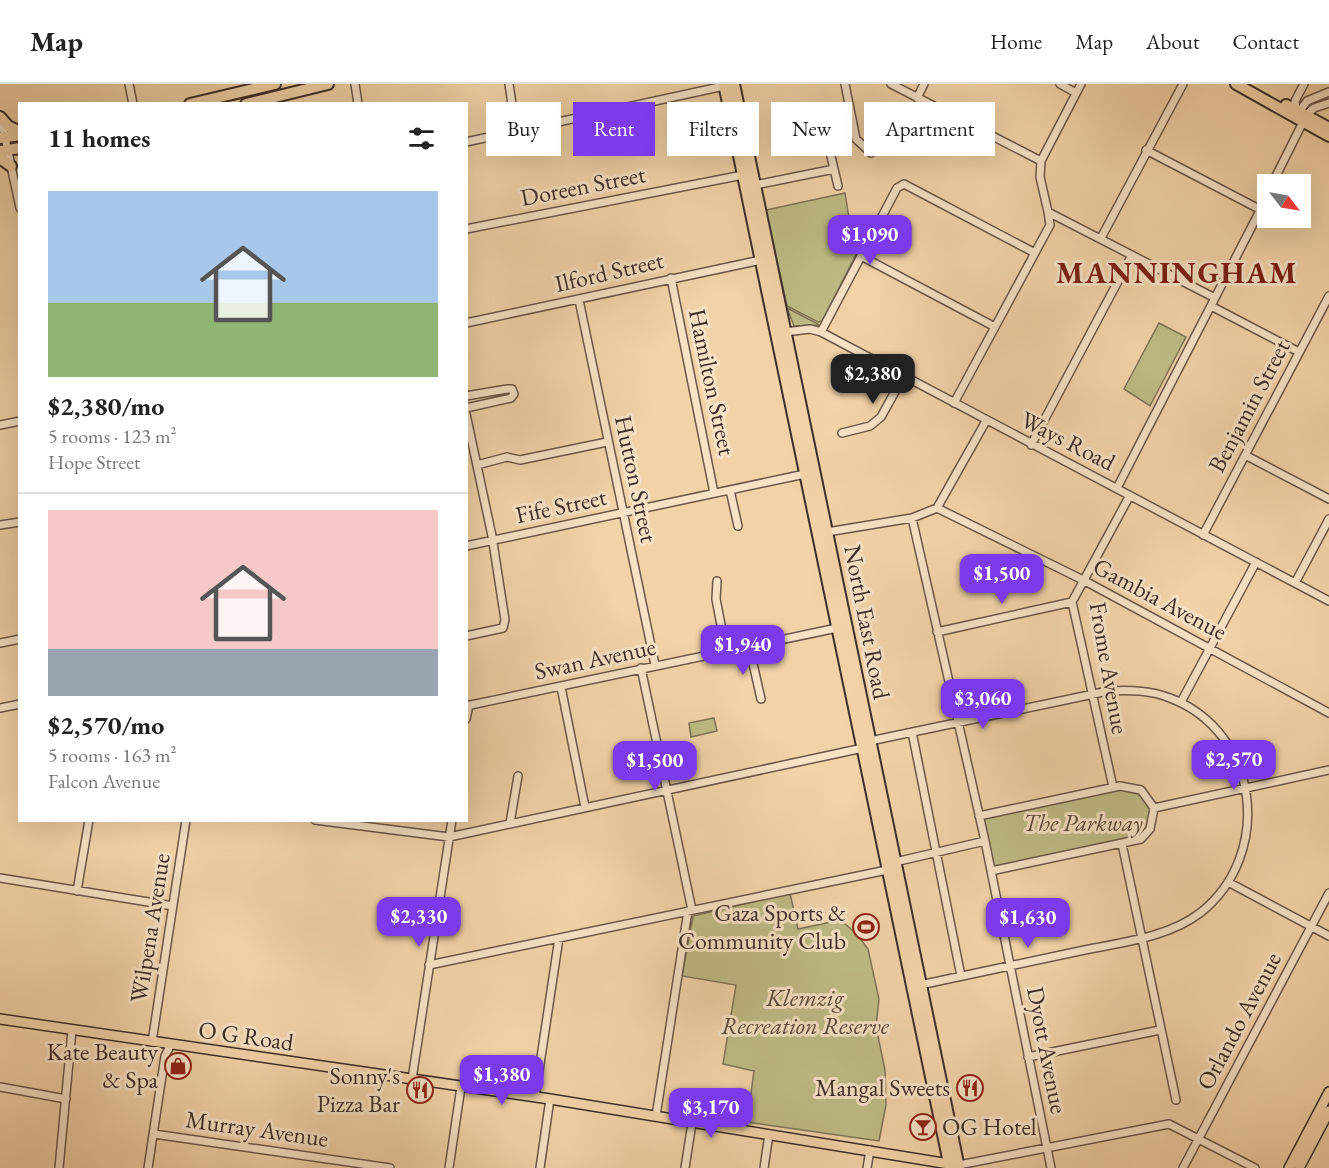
<!DOCTYPE html>
<meta charset="utf-8">
<style>
:root{--surface:#fff;--page:#f2f2f2;--text:#222;--muted:#767676;--line:#e0e0e0;--accent:#7c3aed}
body{margin:0;font-family:"EB Garamond",serif;background:var(--page);color:var(--text);height:100vh;display:flex;flex-direction:column;font-size:22px;white-space:nowrap}
*{box-sizing:border-box;margin:0}
p{font-size:20px;color:var(--muted)}
.icon{flex:none;width:33px;height:33px;fill:none;stroke:currentColor;stroke-width:2;stroke-linecap:round;stroke-linejoin:round}
.map{position:relative;flex:1;overflow:hidden}
.sheet{position:absolute;left:18px;top:18px;width:450px;height:720px;display:flex;flex-direction:column;background:var(--surface);border-radius:0px;box-shadow:0 6px 24px #0002}
.sheet>*{flex:none}
.top-card{position:absolute;left:486px;top:18px;width:570px;height:54px;display:flex;gap:12px}
.needle{width:39px;rotate:121deg}
.fabs{position:absolute;left:1257px;top:90px;display:grid;gap:12px}
.fabs a{display:grid;place-items:center;width:54px;height:54px;border-radius:0px;background:var(--surface);box-shadow:0 6px 24px #0002;font-size:30px}
.price{position:absolute;translate:-50% -51px;padding:0 14px;border-radius:12px;background:var(--accent);color:#fff;font-size:20px;line-height:39px;filter:drop-shadow(0 2px 3px #0008)}
.price::after{content:'';position:absolute;left:50%;top:36px;width:18px;height:14px;margin-left:-9px;background:inherit;clip-path:polygon(0 0,100% 0,50% 100%)}
.price.selected{background:#222;color:#fff}
ul{padding:0;list-style:none}
li{display:grid;align-content:center;gap:12px;height:318px;padding:0 30px}
li+li{border-top:2px solid var(--line)}
li span{display:grid;place-items:center;height:186px;border-radius:0px;color:#555}
li>.icon{margin-inline-start:auto}
span .icon{width:108px;height:108px;fill:#fffc;stroke-width:1}
li b{font-size:26px}
h2{display:flex;justify-content:space-between;align-items:center;height:72px;padding:0 30px;font-size:26px}
.tag{padding:0 21px;border-radius:0px;background:var(--surface);box-shadow:0 6px 24px #0002;font-size:21px;line-height:54px}
.tag.selected{background:var(--accent);color:#fff}
header{display:flex;align-items:center;gap:36px;box-sizing:border-box;height:84px;padding:0 30px;background:var(--surface);border-bottom:2px solid var(--line)}
header strong{font-size:28px}
nav{display:flex;gap:33px;margin-inline-start:auto;font-size:21px}
.map>svg:first-child{display:block}
.green{fill:#bfbb85;stroke:#7e7456;stroke-width:1.5}
.lines{fill:none;stroke-linecap:round;stroke-linejoin:round}
.minor-casing{stroke:#6b5748;stroke-width:10}
.major-casing{stroke:#3e2e28;stroke-width:12}
.highway-casing{stroke:#3e2e28;stroke-width:14}
.minor{stroke:#f7e2c6;stroke-width:7}
.major{stroke:#f2d3a8;stroke-width:9}
.highway{stroke:#f2d3a8;stroke-width:10}
.labels{text-anchor:middle;stroke-width:6;stroke-linejoin:round;paint-order:stroke}
.street-label{font-size:24px;fill:#3e2e28;stroke:#f7e2c6}
.park-label{font-size:24px;font-style:italic;fill:#584a3b;stroke:#f7e2c6}
.poi-label{font-size:24px;fill:#3e2e28;stroke:#f7e2c6;text-anchor:end}
.district-label{font-size:30px;font-weight:bold;letter-spacing:1.5px;fill:#7a1f14;stroke:#f7e2c6}
</style>
<header>
<strong>Map</strong>
<nav><a>Home</a><a>Map</a><a>About</a><a>Contact</a></nav>
</header>
<div class="map">
<svg width="1329" height="1084" viewBox="0 0 1329 1084">
<rect width="100%" height="100%" fill="#f2d3a8"/>
<filter id="stains"><feTurbulence type="fractalNoise" baseFrequency=".00333" numOctaves="4"/><feColorMatrix values="0 0 0 0 .2 0 0 0 0 .09 0 0 0 0 .02 0 0 0 .5 -.17"/></filter>
<radialGradient id="worn" r=".72"><stop offset=".6" stop-color="#630" stop-opacity="0"/><stop offset="1" stop-color="#630" stop-opacity=".3"/></radialGradient>
<!-- green -->
<path class="green" d="M814,39l4,24 -11,3 -5,-25z
M845,109l4,25 -12,3v14l7,-1 18,9 -40,78 -4,1 -31,-16 -21,-96z
M787,224l31,16 1,1 -25,1z
M1159,239l27,14 -36,69 -26,-17z
M714,634l3,13 -26,6 -2,-14z
M1124,702l14,2 16,20 -3,19 -16,14 -144,30 -11,-56z
M790,809l8,36 42,-9 17,14 11,15 11,50 -3,27 9,44 1,35 -7,36 -132,-19 7,-51 -31,-7 13,-79 -54,-9 11,-60z"/>
<g class="lines">
<defs>
<path id="minor" d="M129,0l4,20
M355,0l3,20
M509,0l7,47
M845,0l11,55 15,14
M891,0l150,77 -1,16 8,35 167,86
M1060,0l16,9
M917,14l7,-14
M1296,27l-1,-10 9,-17
M1299,28l8,-11 22,-9
M1306,31l8,-7 15,-5
M1,35l19,89
M466,58l258,-56
M1146,66l115,60
M830,68l8,34
M1041,77l40,-77
M1272,100l31,-62
M755,101l79,-16
M466,145l277,-54
M1101,154l82,-154
M861,172l134,71
M671,194l43,215
M579,216l76,365
M1211,222l88,46
M466,239l295,-63
M785,248l25,-3 11,3 508,269
M821,248l76,-144 7,-4 131,69
M466,312l41,-7h5l2,5 -3,4 -45,10
M954,319l96,-178 -2,-13
M466,330l26,122 13,84 -2,8 -37,8
M0,341l20,-4
M842,349l28,-7 11,-9 22,-40
M1031,361l101,-190
M1245,371l84,44
M477,381l30,-8 13,3 87,-18
M1117,404l151,-293
M730,406l8,36
M937,424l148,73 244,132
M912,434l73,323 66,327
M0,441l20,-3
M827,448l85,-14 25,-10 49,-87
M1203,451l126,-239
M466,462l339,-72
M717,497l-1,18 10,52
M1295,499l34,-64
M937,548l135,-30
M0,559l20,-4
M749,562l12,53
M641,584l51,242
M561,603l24,120
M1181,618l75,-140
M466,622l371,-78
M0,624l20,-4
M466,635l3,-14
M912,648l49,244
M870,657l238,-50c21,-1 42,-1 62,7 90,34 104,157 30,215 -34,26 -84,30 -125,39 -52,11 -103,22 -155,33
M1113,703l-41,-185 57,-105
M1154,724l175,-38
M979,732l141,-30 21,4 13,18 -4,21 -9,10 -150,32
M315,736l134,17 414,-89
M510,739l8,-47
M1122,760l54,256
M895,778l90,-21
M0,794l173,28
M1228,798l101,54
M77,807l12,-71
M429,881l458,-95
M152,958l34,-222
M1028,973l132,-27
M412,995l40,-259
M0,1003l66,12
M535,1013l24,-159
M656,1032l32,-205
M154,1050l236,34
M959,1081l210,-41 86,44
M59,1084l13,-138
M148,1084l17,-112 6,-12
M449,1084l12,-81
M540,1084l10,-69
M685,1084l7,-45
M764,1084l5,-34
M867,1084l3,-18
M1183,1084l146,-275"/>
<path id="major" d="M0,935l550,80 399,65
M1289,1084l40,-76
M1299,1084l30,-57"/>
<path id="highway" d="M724,0l226,1084
M734,0l225,1084
M1236,0l93,52
M190,20l85,-20
M246,20l82,-20
M1286,21l43,23
M0,33l8,9 12,6
M0,54l20,-3
M0,67l20,-3
M0,74l11,8"/>
</defs>
<!-- minor casing -->
<use href="#minor" class="minor-casing"/>
<!-- major casing -->
<use href="#major" class="major-casing"/>
<!-- highway casing -->
<use href="#highway" class="highway-casing"/>
<!-- minor -->
<use href="#minor" class="minor"/>
<!-- major -->
<use href="#major" class="major"/>
<!-- highway -->
<use href="#highway" class="highway"/>
</g>
<!-- icons -->
<defs>
<symbol id="stadium-ring" viewBox="-11 -11 22 22"><circle r="9.5" fill="#f7e2c6" stroke="#8f2418" stroke-width="1.5"/><path d="M0-5a6.5 5 0 1 0 0 10a6.5 5 0 1 0 0-10ZM-3.5-1.8h7v3.6h-7Z" fill="#8f2418"/></symbol>
<symbol id="shop-ring" viewBox="-11 -11 22 22"><circle r="9.5" fill="#f7e2c6" stroke="#8f2418" stroke-width="1.5"/><path d="M-5-2.5h2.3a2.7 3.5 0 0 1 5.4 0H5L5.5 6h-11ZM-1.5-2.5h3a1.5 2.3 0 0 0-3 0Z" fill="#8f2418"/></symbol>
<symbol id="restaurant-ring" viewBox="-11 -11 22 22"><circle r="9.5" fill="#f7e2c6" stroke="#8f2418" stroke-width="1.5"/><path d="M-5-6h1v4h1v-4h1v4h1v-4h1v5L-1.5 .5V6h-2V.5L-5-1ZM5-6V6H3V1.5H1.5Q1.5-4 5-6Z" fill="#8f2418"/></symbol>
<symbol id="bar-ring" viewBox="-11 -11 22 22"><circle r="9.5" fill="#f7e2c6" stroke="#8f2418" stroke-width="1.5"/><path d="M-6-5H6L.8 .8V4.5H3.5V6h-7V4.5H-.8V.8Z" fill="#8f2418"/></symbol>
</defs>
<g fill-rule="evenodd">
<use href="#stadium-ring" x="851" y="828" width="30" height="30"/>
<use href="#shop-ring" x="163" y="967" width="30" height="30"/>
<use href="#restaurant-ring" x="955" y="989" width="30" height="30"/>
<use href="#restaurant-ring" x="405" y="991" width="30" height="30"/>
<use href="#bar-ring" x="908" y="1028" width="30" height="30"/>
</g>
<g class="labels">
<!-- street labels -->
<g class="street-label">
<text transform="translate(583 102) rotate(-11)" y="8">Doreen Street</text>
<text transform="translate(609 188) rotate(-13)" y="8">Ilford Street</text>
<text transform="translate(712 298) rotate(78)" y="8">Hamilton Street</text>
<text transform="translate(1249 322) rotate(-62)" y="8">Benjamin Street</text>
<text transform="translate(1068 357) rotate(27)" y="8">Ways Road</text>
<text transform="translate(636 395) rotate(78)" y="8">Hutton Street</text>
<text transform="translate(561 422) rotate(-12)" y="8">Fife Street</text>
<text transform="translate(1160 515) rotate(28)" y="8">Gambia Avenue</text>
<text transform="translate(867 538) rotate(79)" y="8">North East Road</text>
<text transform="translate(595 575) rotate(-12)" y="8">Swan Avenue</text>
<text transform="translate(1109 584) rotate(80)" y="8">Frome Avenue</text>
<text transform="translate(150 844) rotate(-81)" y="8">Wilpena Avenue</text>
<text transform="translate(1239 937) rotate(-62)" y="8">Orlando Avenue</text>
<text transform="translate(246 952) rotate(8)" y="8">O G Road</text>
<text transform="translate(1047 966) rotate(79)" y="8">Dyott Avenue</text>
<text transform="translate(257 1045) rotate(8)" y="8">Murray Avenue</text>
</g>
<!-- park labels -->
<g class="park-label">
<text x="1083" y="747">The Parkway</text>
<text x="805" y="922">Klemzig<tspan x="805" dy="28">Recreation Reserve</tspan></text>
</g>
<!-- poi labels -->
<g class="poi-label">
<text x="846" y="837">Gaza Sports &amp;<tspan x="846" dy="28">Community Club</tspan></text>
<text x="158" y="976">Kate Beauty<tspan x="158" dy="28">&amp; Spa</tspan></text>
<text x="400" y="1000">Sonny's<tspan x="400" dy="28">Pizza Bar</tspan></text>
<text x="950" y="1012">Mangal Sweets</text>
<text x="942" y="1051" text-anchor="start">OG Hotel</text>
</g>
<!-- district labels -->
<g class="district-label">
<text x="1177" y="199">MANNINGHAM</text>
</g>
</g>
<rect width="100%" height="100%" filter="url(#stains)"/>
<rect width="100%" height="100%" fill="url(#worn)"/>
</svg>
<div class="fabs">
<a><svg class="needle" viewBox="-14 -14 28 28"><path d="M0-13l5 13h-10z" fill="#e53935"/><path d="M0 13l5-13h-10z" fill="#767676"/></svg></a>
</div>
<b class="price" style="left:870px;top:182px">$1,090</b>
<b class="price selected" style="left:873px;top:321px">$2,380</b>
<b class="price" style="left:1002px;top:521px">$1,500</b>
<b class="price" style="left:743px;top:592px">$1,940</b>
<b class="price" style="left:983px;top:646px">$3,060</b>
<b class="price" style="left:1234px;top:707px">$2,570</b>
<b class="price" style="left:655px;top:708px">$1,500</b>
<b class="price" style="left:419px;top:864px">$2,330</b>
<b class="price" style="left:1028px;top:865px">$1,630</b>
<b class="price" style="left:502px;top:1022px">$1,380</b>
<b class="price" style="left:711px;top:1055px">$3,170</b>
<div class="top-card">
<a class="tag">Buy</a>
<a class="tag selected">Rent</a>
<a class="tag">Filters</a>
<a class="tag">New</a>
<a class="tag">Apartment</a>
</div>
<section class="sheet">
<h2>11 homes<svg class="icon" aria-label="filters" viewBox="0 0 24 24"><path d="M4 7h16M4 17h16"/><circle cx="9" cy="7" r="2"/><circle cx="15" cy="17" r="2"/></svg></h2>
<ul>
<li><span style="background:linear-gradient(#a9c7e8 60%,#8fb573 0)"><svg class="icon" aria-label="home" viewBox="0 0 24 24"><path d="M3 11l9-7 9 7M6 9v11h12V9"/></svg></span><div><b>$2,380/mo</b><p>5 rooms · 123 m²</p><p>Hope Street</p></div></li>
<li><span style="background:linear-gradient(#f6c9c9 75%,#9aa5b1 0)"><svg class="icon" aria-label="home" viewBox="0 0 24 24"><path d="M3 11l9-7 9 7M6 9v11h12V9"/></svg></span><div><b>$2,570/mo</b><p>5 rooms · 163 m²</p><p>Falcon Avenue</p></div></li>
</ul>
</section>
</div>
